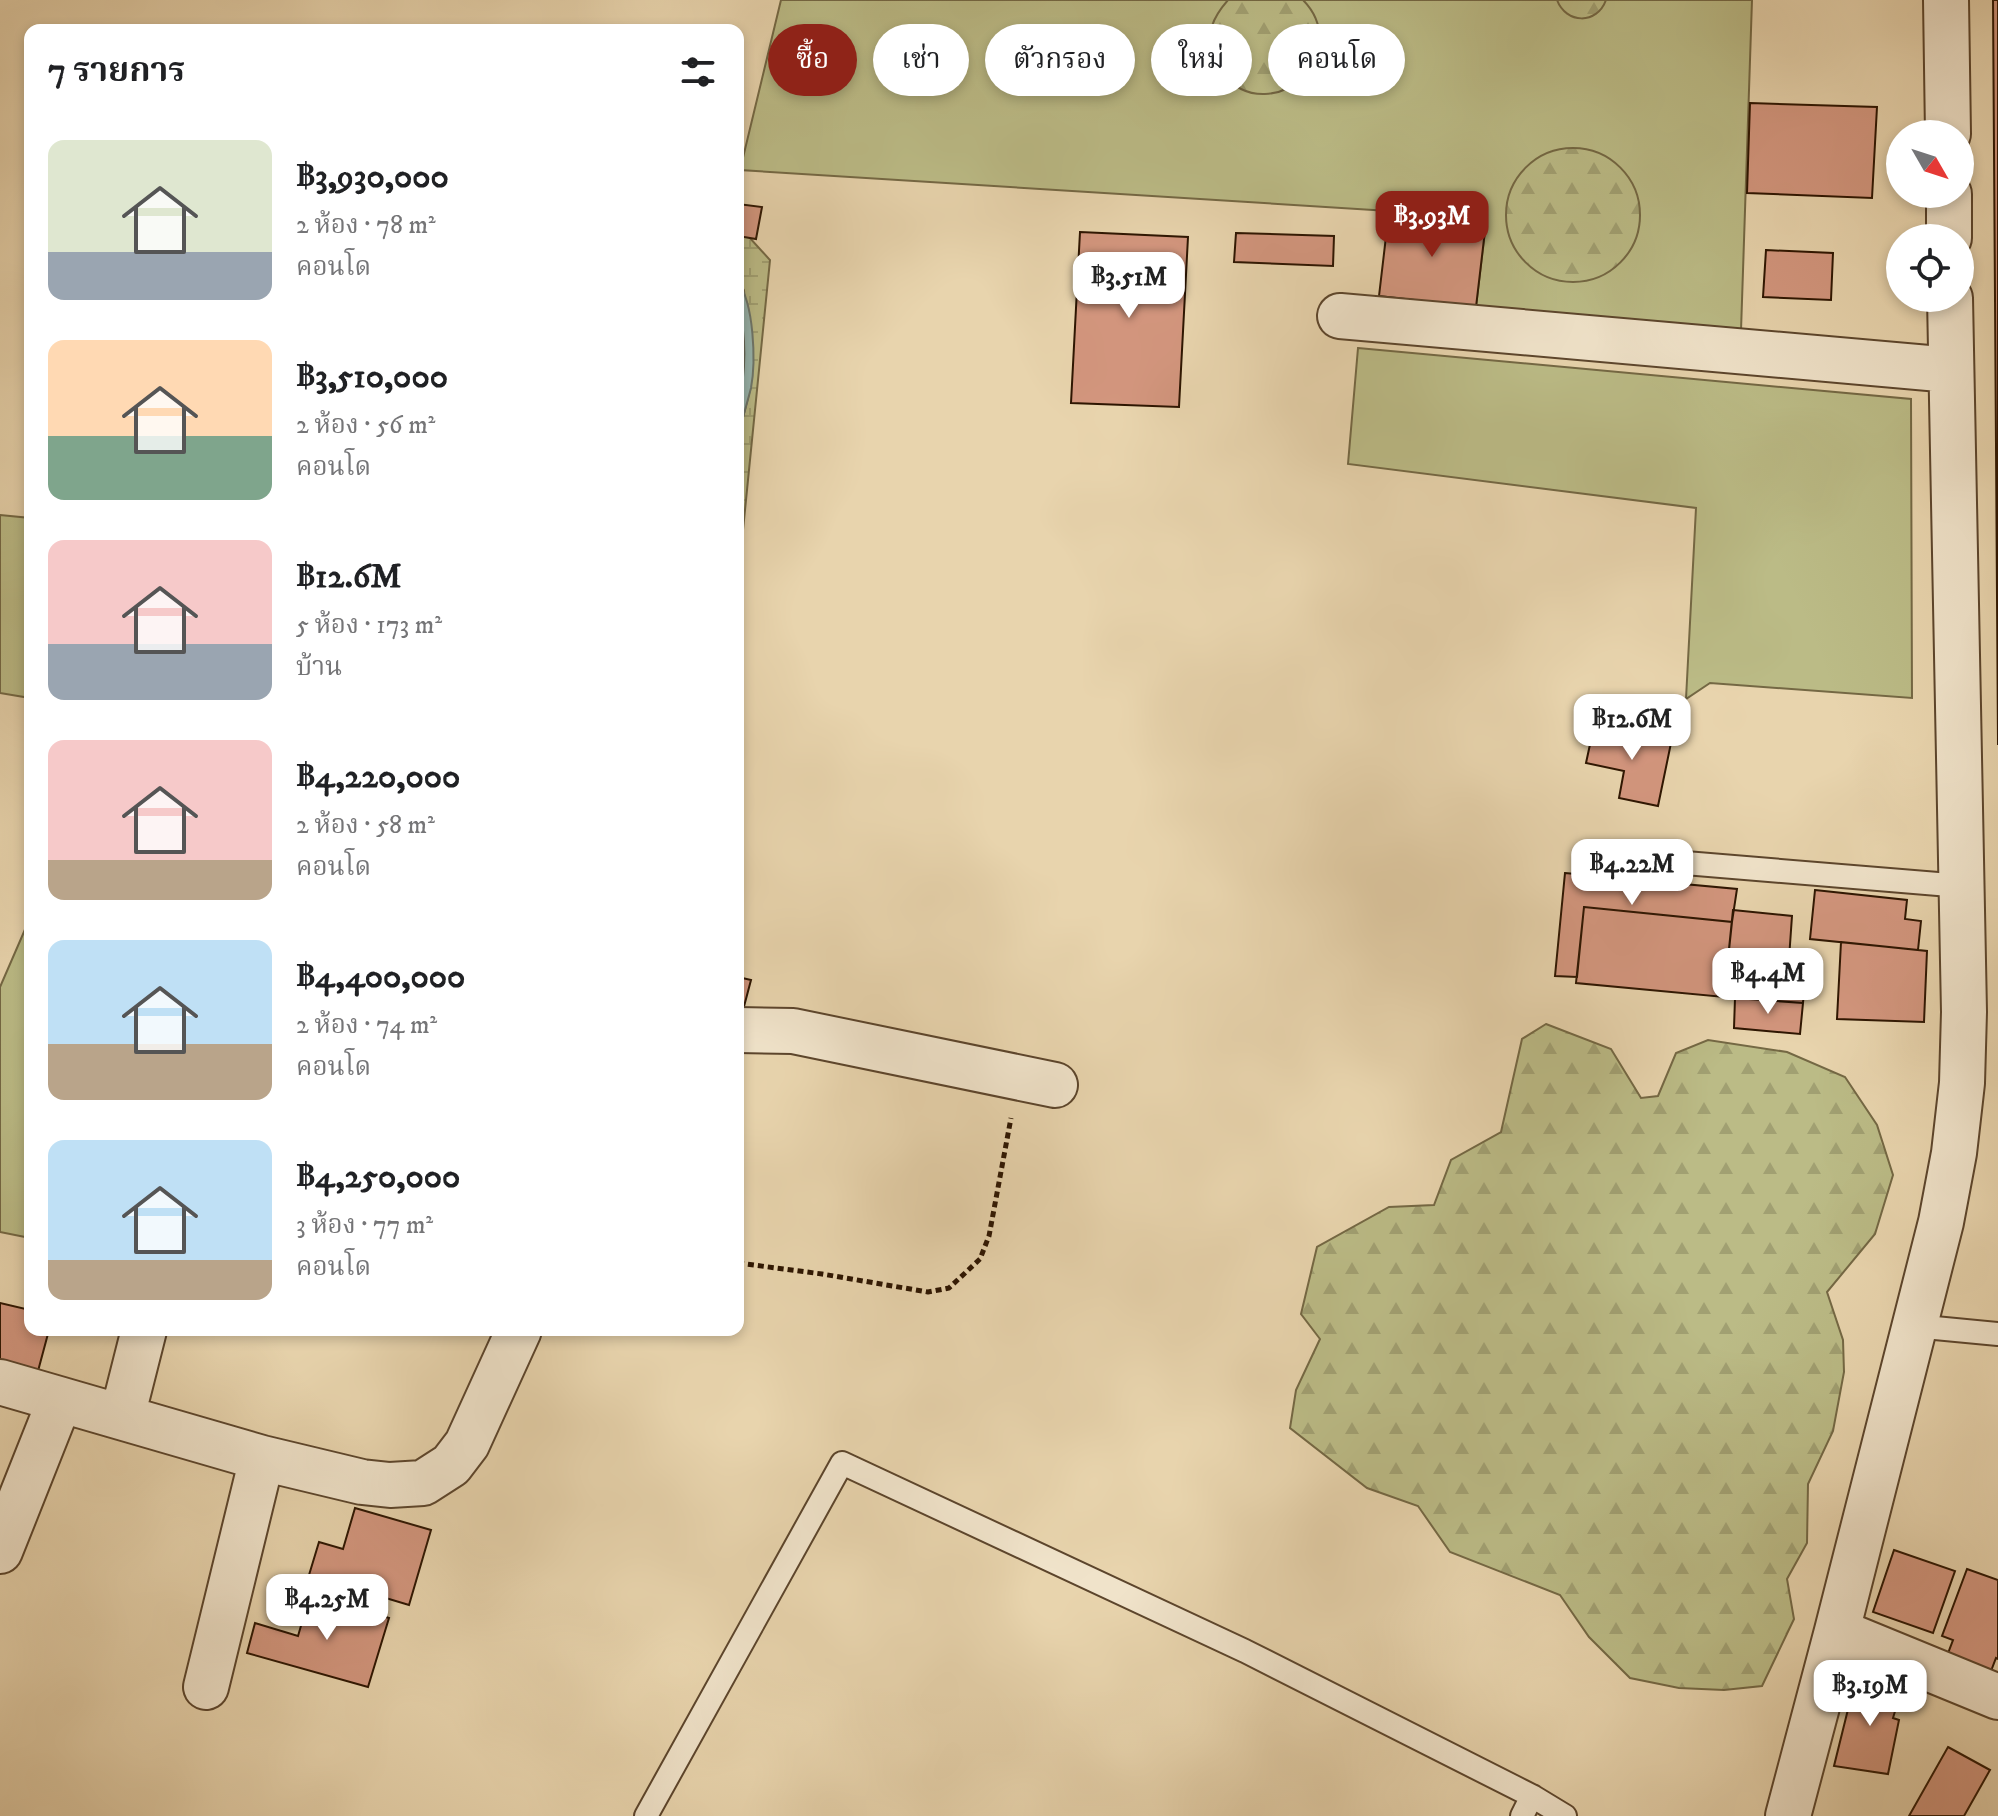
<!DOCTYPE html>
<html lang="th">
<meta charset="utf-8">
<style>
:root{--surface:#fff;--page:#f2f2f2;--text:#202124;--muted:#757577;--accent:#8f2418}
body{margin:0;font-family:"IM FELL DW Pica","Noto Serif Thai",serif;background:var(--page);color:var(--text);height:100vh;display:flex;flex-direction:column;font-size:30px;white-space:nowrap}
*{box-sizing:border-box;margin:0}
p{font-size:26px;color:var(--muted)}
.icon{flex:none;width:44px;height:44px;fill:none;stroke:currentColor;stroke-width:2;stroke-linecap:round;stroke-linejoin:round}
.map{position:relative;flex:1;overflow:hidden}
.drawer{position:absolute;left:24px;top:24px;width:720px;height:1312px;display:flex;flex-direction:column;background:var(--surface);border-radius:16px;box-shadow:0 4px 12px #0003}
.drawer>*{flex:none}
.top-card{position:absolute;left:768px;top:24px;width:760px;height:72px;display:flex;gap:16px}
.needle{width:52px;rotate:129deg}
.buttons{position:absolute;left:1886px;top:120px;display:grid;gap:16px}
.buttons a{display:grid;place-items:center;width:88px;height:88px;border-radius:50%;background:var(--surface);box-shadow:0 4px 12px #0003;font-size:40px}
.price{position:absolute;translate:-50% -68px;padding:0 18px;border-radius:16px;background:#fff;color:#222;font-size:26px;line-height:52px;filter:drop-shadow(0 2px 4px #0008)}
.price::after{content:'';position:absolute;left:50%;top:48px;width:24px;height:18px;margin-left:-12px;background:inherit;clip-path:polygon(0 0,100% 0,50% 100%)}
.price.current{background:var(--accent);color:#fff}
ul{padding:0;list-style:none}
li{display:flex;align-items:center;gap:24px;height:200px;padding:0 24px}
li span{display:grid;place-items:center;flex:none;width:224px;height:160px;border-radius:16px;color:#555}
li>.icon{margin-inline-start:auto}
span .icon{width:96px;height:96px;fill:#fffc;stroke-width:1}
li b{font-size:34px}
h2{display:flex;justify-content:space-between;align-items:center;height:96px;padding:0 24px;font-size:34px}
.pill{padding:0 28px;border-radius:36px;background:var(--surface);box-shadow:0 4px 12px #0003;font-size:28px;line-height:72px}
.pill.current{background:var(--accent);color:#fff}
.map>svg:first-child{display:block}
.green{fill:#bbbb86;stroke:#746844;stroke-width:2}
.forest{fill:url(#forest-firs);stroke:#746844;stroke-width:2}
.wetland{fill:url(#wetland-marsh);stroke:#746844;stroke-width:2}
.water{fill:#98b7b1;stroke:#6d766b;stroke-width:2}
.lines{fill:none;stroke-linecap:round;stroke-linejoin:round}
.shore{stroke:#626659;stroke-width:2}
.building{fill:#d3967e;stroke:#2d1501;stroke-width:2}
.lane-casing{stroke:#5c452c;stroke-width:26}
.street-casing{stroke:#5c452c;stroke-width:48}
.path{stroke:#2d1501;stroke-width:5;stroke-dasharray:6 4;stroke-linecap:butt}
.lane{stroke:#f0e3ca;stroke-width:22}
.street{stroke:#f0e3ca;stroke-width:44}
</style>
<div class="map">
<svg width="1998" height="1816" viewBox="0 0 1998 1816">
<defs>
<pattern id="forest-firs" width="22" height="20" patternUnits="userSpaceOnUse" patternTransform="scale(2)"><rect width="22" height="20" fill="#bbbb86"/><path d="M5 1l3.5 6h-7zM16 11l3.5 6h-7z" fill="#a1a072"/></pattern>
<pattern id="wetland-marsh" width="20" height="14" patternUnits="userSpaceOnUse" patternTransform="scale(2)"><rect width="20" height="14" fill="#bbbb86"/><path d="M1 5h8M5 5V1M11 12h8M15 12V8" fill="none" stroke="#a1a072"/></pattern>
</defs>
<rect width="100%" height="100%" fill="#e8d4ad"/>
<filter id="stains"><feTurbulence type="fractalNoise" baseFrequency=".0025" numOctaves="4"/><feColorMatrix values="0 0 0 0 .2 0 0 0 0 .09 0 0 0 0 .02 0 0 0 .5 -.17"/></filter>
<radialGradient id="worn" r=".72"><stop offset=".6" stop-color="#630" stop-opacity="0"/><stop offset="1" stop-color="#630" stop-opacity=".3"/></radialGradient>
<!-- green -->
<path class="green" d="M781,0h971l-11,331 -265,-24 10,-84 -97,-12 -649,-41z
M1358,348l553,51 1,299 -202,-15 -24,16 10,-191 -348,-44z
M0,515l30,3v180l-30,-5z
M30,918v320l-30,-6v-245z"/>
<!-- forest -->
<path class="forest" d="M1228,0h75c14,14 19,32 16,51 -7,33 -48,53 -78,38 -22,-11 -35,-39 -29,-63 3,-10 9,-18 16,-26z
M1557,0h49c-9,25 -40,24 -49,0z
M1506 215a67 67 0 1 1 134 0a67 67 0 1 1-134 0Z
M1546,1024l65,25 30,49 17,-2 18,-43 32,-13 79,12 58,25 32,48 16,50 -18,59 -48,58 16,48 1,32 -11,59 -25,53 -1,59 -20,36 7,40 -32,67 -38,4 -45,-2 -49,-10 -41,-41 -29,-42 -110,-43 -32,-46 -51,-18 -77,-60 6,-38 24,-51 -19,-25 16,-67 72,-40 45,-2 17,-45 50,-28 21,-93z"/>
<!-- wetland -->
<path class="wetland" d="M738,225l32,35 -32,320v-151l3,-4 10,-39 -7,-96 -6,-8z"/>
<!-- water -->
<path class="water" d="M738,282c16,22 18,79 13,106 -3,12 -7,25 -10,37l-3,4z"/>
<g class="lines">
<!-- shore -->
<path class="shore" d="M738,300c8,35 9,70 0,105"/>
</g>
<!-- building -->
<path class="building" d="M1993,0h5v745z
M1750,103l127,4 -5,91 -125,-5z
M738,204l24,3 -6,32 -18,-3z
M1389,211l97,11 -10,85 -97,-11z
M1080,232l108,5 -9,170 -108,-4z
M1236,233l98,3 -1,30 -99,-4z
M1766,250l67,3 -2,47 -68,-3z
M1594,726l77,17 -13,63 -39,-8 5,-27 -38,-8z
M1565,873l172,16 -5,33 -148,-15 -7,70 -22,-1z
M1815,890l92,10 -2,19 16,2 -3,29 -108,-11z
M1584,907l148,15 -8,75 -148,-14z
M1733,910l59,6 -3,43h18l-4,44 -79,-6z
M1841,942l86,9 -3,71 -87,-3z
M738,977l13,3 -9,34 -4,-1z
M1735,998l68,5 -3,31 -66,-6z
M0,1303l30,7v20h19l-11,41 -38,-9z
M355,1508l76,22 -22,75 -100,-30 10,-33 24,7z
M1894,1550l61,21 -22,62 -60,-21z
M1967,1569l31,11v79l-2,-1 -5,13 -44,-15 6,-16 -11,-4z
M310,1595l79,23 -21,69 -121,-34 8,-30 43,13z
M1856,1677l46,11 -9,30 6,2 -11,54 -54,-8z
M1948,1747l42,23 -26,46h-55z"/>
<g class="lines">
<defs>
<path id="lane" d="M1625,858l337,28
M1914,1326l84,8
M646,1816l196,-353 403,188 287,145 33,20
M1522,1816l10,-20"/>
<path id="street" d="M1946,0l2,134
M1949,194v44
M1340,316l611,54
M738,1030l55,1 262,54
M0,1382l262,76 100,24 28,3 33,-2 28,-18 16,-21 52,-114
M122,1417l22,-87
M0,1551l60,-151
M1837,1631l161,66
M206,1687l56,-229
M1788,1816l49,-185 104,-409 13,-69 8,-70 2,-71 -14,-714"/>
</defs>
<!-- lane casing -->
<use href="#lane" class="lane-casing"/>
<!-- street casing -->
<use href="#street" class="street-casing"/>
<!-- path -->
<path class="path" d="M738,1263l84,11 106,18 21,-4 31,-29 9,-23 22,-118"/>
<!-- lane -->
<use href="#lane" class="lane"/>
<!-- street -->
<use href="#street" class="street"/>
</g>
<rect width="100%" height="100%" filter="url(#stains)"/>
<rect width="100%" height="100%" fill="url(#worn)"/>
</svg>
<div class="buttons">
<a><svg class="needle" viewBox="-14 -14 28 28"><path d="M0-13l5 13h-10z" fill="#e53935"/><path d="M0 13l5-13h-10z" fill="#757577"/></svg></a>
<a><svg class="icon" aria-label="locate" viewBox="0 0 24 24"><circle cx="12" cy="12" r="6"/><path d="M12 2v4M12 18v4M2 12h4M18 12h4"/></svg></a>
</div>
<b class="price current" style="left:1432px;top:259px">฿3.93M</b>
<b class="price" style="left:1129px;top:320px">฿3.51M</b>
<b class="price" style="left:1632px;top:762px">฿12.6M</b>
<b class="price" style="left:1632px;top:907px">฿4.22M</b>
<b class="price" style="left:1768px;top:1016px">฿4.4M</b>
<b class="price" style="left:327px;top:1642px">฿4.25M</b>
<b class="price" style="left:1870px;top:1728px">฿3.19M</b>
<div class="top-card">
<a class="pill current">ซื้อ</a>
<a class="pill">เช่า</a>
<a class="pill">ตัวกรอง</a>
<a class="pill">ใหม่</a>
<a class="pill">คอนโด</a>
</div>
<section class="drawer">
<h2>7 รายการ<svg class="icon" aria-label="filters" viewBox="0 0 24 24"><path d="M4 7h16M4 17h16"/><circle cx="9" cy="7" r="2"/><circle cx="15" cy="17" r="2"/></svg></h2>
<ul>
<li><span style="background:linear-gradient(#dfe7d0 70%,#9aa5b1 0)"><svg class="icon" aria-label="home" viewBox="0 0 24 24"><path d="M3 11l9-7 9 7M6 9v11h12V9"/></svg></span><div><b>฿3,930,000</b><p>2 ห้อง · 78 m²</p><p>คอนโด</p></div></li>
<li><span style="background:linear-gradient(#ffd9b3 60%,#7fa58c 0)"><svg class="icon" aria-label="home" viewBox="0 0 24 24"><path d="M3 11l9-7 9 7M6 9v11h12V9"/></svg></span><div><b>฿3,510,000</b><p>2 ห้อง · 56 m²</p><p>คอนโด</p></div></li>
<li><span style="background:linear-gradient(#f6c9c9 65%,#9aa5b1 0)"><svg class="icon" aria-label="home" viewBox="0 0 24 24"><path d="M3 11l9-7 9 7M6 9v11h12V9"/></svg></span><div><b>฿12.6M</b><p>5 ห้อง · 173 m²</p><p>บ้าน</p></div></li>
<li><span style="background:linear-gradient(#f6c9c9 75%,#b9a48a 0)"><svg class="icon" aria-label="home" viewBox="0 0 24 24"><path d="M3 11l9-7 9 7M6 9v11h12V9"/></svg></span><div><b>฿4,220,000</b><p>2 ห้อง · 58 m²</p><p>คอนโด</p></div></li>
<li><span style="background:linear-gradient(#bfe0f5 65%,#b9a48a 0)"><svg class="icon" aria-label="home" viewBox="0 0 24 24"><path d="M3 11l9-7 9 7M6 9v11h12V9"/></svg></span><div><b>฿4,400,000</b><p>2 ห้อง · 74 m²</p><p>คอนโด</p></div></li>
<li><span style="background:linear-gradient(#bfe0f5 75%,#b9a48a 0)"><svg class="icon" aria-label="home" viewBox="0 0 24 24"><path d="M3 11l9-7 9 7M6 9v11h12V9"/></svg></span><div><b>฿4,250,000</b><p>3 ห้อง · 77 m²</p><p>คอนโด</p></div></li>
</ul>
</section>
</div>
